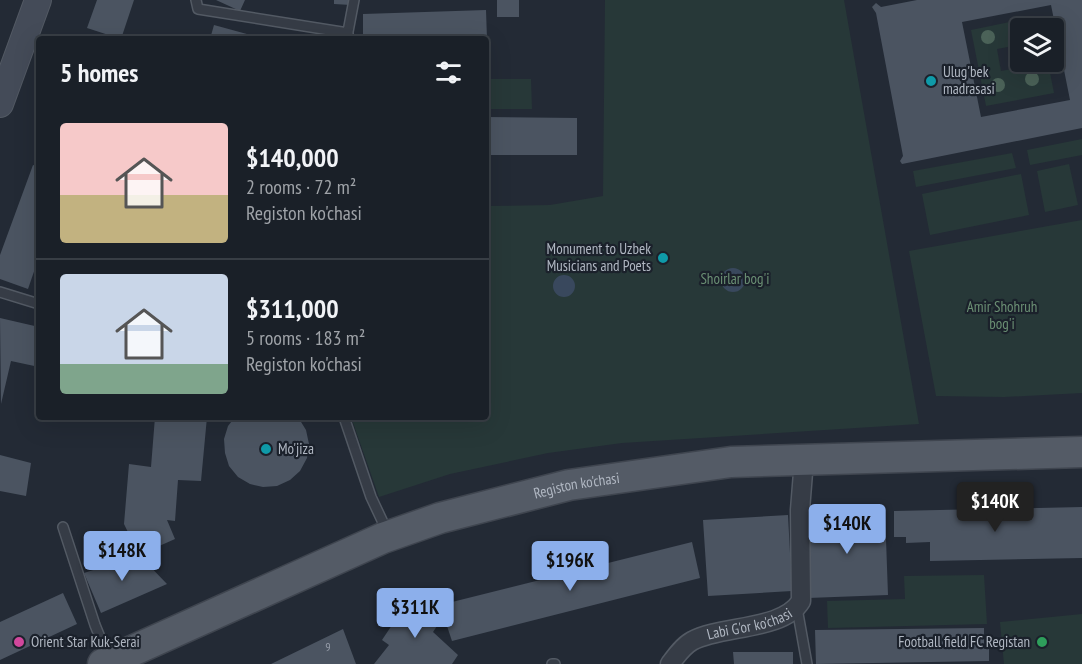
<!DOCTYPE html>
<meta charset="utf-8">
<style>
:root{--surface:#1a2028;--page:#272d34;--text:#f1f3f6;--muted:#9fa3a8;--line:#383e45;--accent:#8cafeb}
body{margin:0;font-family:"PT Sans Narrow",sans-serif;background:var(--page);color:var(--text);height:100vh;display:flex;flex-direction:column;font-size:22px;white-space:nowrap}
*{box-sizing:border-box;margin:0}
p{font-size:20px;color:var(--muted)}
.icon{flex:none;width:33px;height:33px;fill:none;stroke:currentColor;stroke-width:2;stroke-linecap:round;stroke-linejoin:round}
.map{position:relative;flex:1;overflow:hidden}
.side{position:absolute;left:36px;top:36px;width:453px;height:384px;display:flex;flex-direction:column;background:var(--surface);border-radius:6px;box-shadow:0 6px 24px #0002,0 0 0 2px var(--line)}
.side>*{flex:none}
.tools{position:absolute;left:1010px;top:18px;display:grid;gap:12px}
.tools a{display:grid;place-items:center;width:54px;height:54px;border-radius:6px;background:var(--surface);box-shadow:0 6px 24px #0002,0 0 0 2px var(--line);font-size:30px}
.price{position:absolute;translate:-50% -51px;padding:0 14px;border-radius:6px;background:var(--accent);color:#111;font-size:20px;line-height:39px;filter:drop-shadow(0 2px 3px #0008)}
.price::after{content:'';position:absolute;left:50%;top:36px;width:18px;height:14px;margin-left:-9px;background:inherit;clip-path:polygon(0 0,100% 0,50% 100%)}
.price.active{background:#222;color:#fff}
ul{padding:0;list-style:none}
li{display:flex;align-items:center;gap:18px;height:150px;padding:0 24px}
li+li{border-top:2px solid var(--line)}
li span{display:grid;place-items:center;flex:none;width:168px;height:120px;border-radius:6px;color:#555}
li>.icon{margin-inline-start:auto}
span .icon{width:72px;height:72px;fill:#fffc;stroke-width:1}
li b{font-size:26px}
h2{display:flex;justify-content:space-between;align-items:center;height:72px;padding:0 24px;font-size:26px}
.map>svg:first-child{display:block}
.green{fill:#273838}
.water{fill:#39485d}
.building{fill:#4b5461;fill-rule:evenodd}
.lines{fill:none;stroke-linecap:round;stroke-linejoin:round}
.service-casing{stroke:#535a64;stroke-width:12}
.minor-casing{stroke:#535a64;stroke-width:21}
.secondary-casing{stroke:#535a64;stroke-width:28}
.primary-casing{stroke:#3f454f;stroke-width:33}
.service{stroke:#363c46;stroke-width:9}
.minor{stroke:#363c46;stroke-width:18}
.secondary{stroke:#444b58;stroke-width:26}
.primary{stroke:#545b66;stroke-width:30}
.tree{fill:#4b6258}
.culture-dot{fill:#0f9aa8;stroke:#1b212b;stroke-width:2}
.hotel-dot{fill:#d1479c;stroke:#1b212b;stroke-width:2}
.leisure-dot{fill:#2e9e5b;stroke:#1b212b;stroke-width:2}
.labels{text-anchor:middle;stroke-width:4.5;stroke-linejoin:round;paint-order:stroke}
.number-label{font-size:12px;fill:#979eaa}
.poi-label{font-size:15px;fill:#b0b7c2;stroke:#1b212b;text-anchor:start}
.park-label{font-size:15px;fill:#6b9074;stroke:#1b212b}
.street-label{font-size:15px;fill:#b0b7c2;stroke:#1b212b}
</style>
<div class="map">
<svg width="1082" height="664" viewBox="0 0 1082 664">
<rect width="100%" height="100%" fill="#232a35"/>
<!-- green -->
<path class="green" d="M605,0h239l75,424 -297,19 -74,10 -98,21 -71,23 -28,-80h135v-211l64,-1 53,-9z
M1039,16l2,12h-21v26l-2,-9 -21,4 4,22 21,-4 -1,-5h27l6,31 -68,13 -15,-76z
M486,79h45l1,30h-46z
M1082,139v16l-52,10 -3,-15z
M1012,153l4,15 -100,19 -3,-16z
M1069,164l9,41 -33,7 -8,-41z
M1021,174l8,41 -99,20 -8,-41z
M1082,220v173l-78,4 -68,-1 -27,-145z
M984,575l3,49 -159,4 -1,-27 78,-2 -1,-23z
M1082,614v50h-78l-4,-42z"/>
<!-- water -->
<path class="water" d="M721 280a12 12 0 1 1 24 0a12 12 0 1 1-24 0Z
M553 286a11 11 0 1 1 22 0a11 11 0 1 1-22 0Z"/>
<!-- building -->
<path class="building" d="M97,0h37l-13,39 -34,-11z
M216,0h29l-5,11z
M334,0h17v5l-17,-1z
M497,0h22v17h-22z
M917,0h165v128l-180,36 -2,-3 3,-5 -27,-143 -4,-6 4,-4 5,4zM1051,5l19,95 -89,17 -19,-95z
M486,10l1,29h-124v-25z
M214,25l47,13v1h-51z
M486,117l91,1v37h-91z
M33,165l6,2v90l-11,32 -28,-10v-24z
M0,318l39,9v40l-28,-6 -10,43z
M155,417h52l-6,64 -23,-1 -3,41 -8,-1 8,19 -36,16 -15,-31 5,-60 22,3z
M235,417h63l8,13 3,14 -2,14 -7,13 -10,9 -13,6 -14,1 -13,-3 -12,-7 -9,-11 -4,-13 -1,-14 4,-13z
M0,455l31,8 -5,33 -26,-5z
M1082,507v51l-152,3v-19l-24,1v-6h-12v-26z
M885,511l3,84 -80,3 -2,-84z
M788,515l4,76 -84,5 -5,-76z
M692,542l8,36 -248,63 -12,-36z
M139,555l28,29 -66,29 -17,-40z
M63,593l14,31 -77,36v-38z
M410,598l31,22 -8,12 25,23 -6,9h-78l15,-19 -7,-5z
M984,628v21l5,-1v13l-173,3 -1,-34z
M343,629l13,35h-85z
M733,652h60v12h-59z"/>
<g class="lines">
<defs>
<path id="service" d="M196,0l2,9 150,24
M347,37l7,-37
M0,292l39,12
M344,417l27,80 16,34
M63,527l32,98 13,32
M797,608l10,56
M552,664h3"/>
<g id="minor">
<path id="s1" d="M670,664c6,-8 13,-18 22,-23 29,-16 91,-10 109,-40l-1,-91 4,-50"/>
</g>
<path id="secondary" d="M0,104l38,-104"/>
<g id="primary">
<path id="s2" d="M103,664l280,-126 57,-20 129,-33 162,-23 351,-10"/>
</g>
</defs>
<!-- service casing -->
<use href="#service" class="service-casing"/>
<!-- minor casing -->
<use href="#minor" class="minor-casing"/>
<!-- secondary casing -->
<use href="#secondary" class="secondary-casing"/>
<!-- primary casing -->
<use href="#primary" class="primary-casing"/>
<!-- service -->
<use href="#service" class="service"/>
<!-- minor -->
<use href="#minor" class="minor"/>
<!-- secondary -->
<use href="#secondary" class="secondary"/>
<!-- primary -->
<use href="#primary" class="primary"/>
</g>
<!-- trees -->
<g class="tree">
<circle cx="988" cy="37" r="7"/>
<circle cx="1032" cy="79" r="7"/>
<circle cx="998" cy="85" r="7"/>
</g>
<!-- markers -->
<g class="culture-dot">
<circle cx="931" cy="81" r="6"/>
<circle cx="663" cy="258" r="6"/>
<circle cx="266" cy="449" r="6"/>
</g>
<circle class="hotel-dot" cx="19" cy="642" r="6"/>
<circle class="leisure-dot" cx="1042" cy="642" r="6"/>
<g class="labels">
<!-- number labels -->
<g class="number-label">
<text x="328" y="651">9</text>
</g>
<!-- poi labels -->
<g class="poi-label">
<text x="943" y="77">Ulug'bek<tspan x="943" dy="17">mаdrаsasi</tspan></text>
<text x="651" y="254" text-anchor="end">Monument to Uzbek<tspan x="651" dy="17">Musicians and Poets</tspan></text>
<text x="278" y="454">Mo'jiza</text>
<text x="31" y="647">Orient Star Kuk-Serai</text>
<text x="1030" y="647" text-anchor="end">Football field FC Registan</text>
</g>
<!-- park labels -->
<g class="park-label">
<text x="735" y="284">Shoirlar bog'i</text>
<text x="1002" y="312">Amir Shohruh<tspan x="1002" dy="17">bog'i</tspan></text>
</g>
<!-- street labels -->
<g class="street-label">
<text dy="5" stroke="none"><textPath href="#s2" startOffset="508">Registon ko'chasi</textPath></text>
<text dy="5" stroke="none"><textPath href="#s1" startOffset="92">Labi G'or ko'chasi</textPath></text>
</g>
</g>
</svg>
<div class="tools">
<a><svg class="icon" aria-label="layers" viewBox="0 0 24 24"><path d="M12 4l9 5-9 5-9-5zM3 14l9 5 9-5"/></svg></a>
</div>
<b class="price active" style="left:995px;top:533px">$140K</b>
<b class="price" style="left:847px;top:555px">$140K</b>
<b class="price" style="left:122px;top:582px">$148K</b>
<b class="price" style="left:570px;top:592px">$196K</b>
<b class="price" style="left:415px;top:639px">$311K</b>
<section class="side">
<h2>5 homes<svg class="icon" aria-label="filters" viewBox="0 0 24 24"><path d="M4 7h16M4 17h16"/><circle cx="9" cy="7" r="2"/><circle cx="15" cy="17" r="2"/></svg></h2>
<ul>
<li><span style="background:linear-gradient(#f6c9c9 60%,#c2b280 0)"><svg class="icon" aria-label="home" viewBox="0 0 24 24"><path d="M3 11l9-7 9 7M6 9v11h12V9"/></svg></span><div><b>$140,000</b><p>2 rooms · 72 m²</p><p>Registon ko'chasi</p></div></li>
<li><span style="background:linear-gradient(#c9d6e8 75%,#7fa58c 0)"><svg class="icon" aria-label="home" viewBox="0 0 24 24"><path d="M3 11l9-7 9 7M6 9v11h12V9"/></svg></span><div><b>$311,000</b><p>5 rooms · 183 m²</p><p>Registon ko'chasi</p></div></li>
</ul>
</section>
</div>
